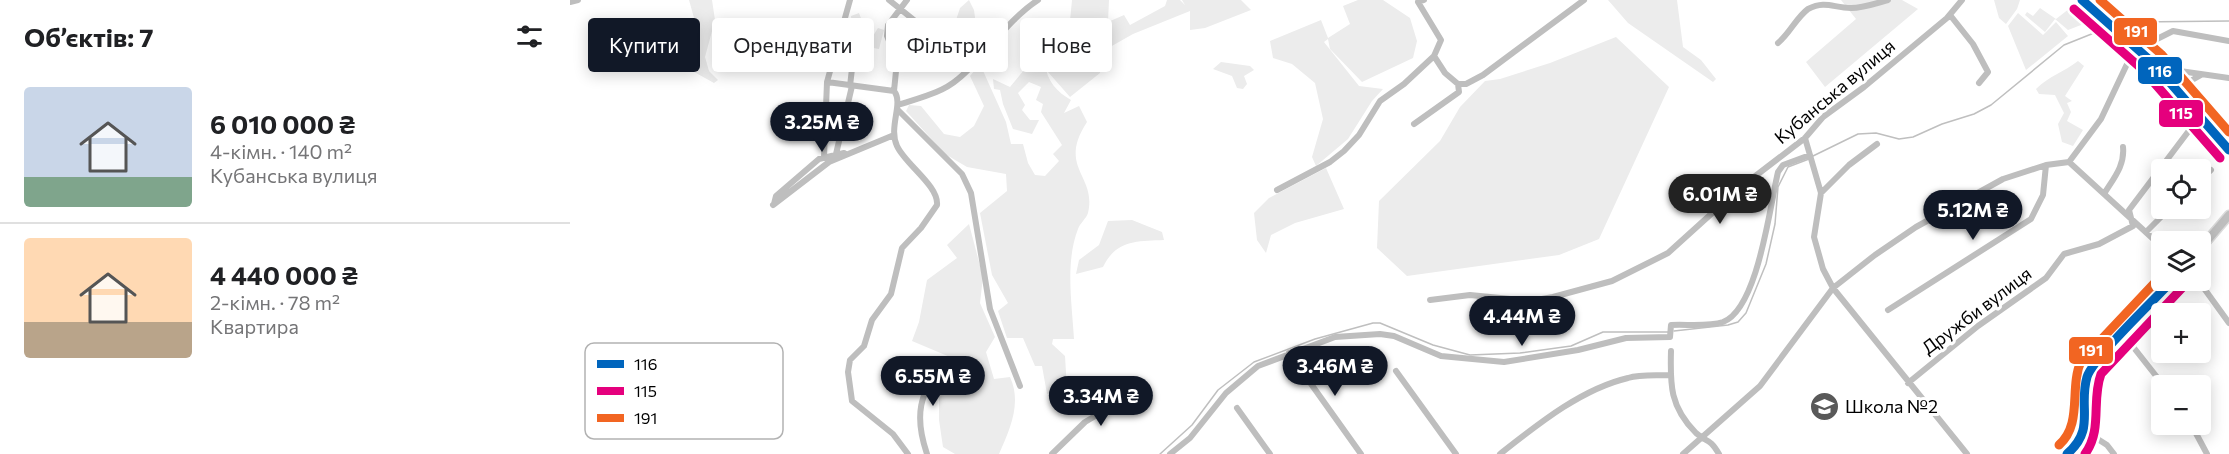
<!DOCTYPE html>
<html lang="uk">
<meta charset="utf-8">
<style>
:root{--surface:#fff;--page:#f2f2f2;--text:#202124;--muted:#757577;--line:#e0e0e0;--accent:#111827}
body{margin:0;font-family:Commissioner,sans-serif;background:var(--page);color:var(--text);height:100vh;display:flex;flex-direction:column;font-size:22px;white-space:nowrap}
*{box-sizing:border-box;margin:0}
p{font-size:20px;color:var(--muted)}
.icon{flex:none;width:33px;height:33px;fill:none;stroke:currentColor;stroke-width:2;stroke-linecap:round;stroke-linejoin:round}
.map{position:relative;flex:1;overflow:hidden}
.sheet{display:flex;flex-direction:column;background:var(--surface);width:570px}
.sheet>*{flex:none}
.guide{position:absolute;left:18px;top:18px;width:570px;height:54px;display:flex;gap:12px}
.tools{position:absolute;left:1581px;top:159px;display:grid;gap:12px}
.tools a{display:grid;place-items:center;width:60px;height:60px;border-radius:6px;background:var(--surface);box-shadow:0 3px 15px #0003;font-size:30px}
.price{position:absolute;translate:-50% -51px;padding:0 14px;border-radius:21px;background:var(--accent);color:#fff;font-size:20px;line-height:39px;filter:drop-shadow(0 2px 3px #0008)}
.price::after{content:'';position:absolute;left:50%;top:36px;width:18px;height:14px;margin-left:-9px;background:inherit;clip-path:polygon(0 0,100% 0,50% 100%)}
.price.active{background:#222;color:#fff}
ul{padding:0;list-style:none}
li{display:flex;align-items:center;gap:18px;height:150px;padding:0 24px}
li+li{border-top:2px solid var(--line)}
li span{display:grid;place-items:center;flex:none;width:168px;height:120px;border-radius:6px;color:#555}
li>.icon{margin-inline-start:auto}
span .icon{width:72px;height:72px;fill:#fffc;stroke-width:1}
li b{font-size:26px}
h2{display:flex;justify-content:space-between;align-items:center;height:72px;padding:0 24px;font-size:26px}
.chip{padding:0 21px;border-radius:6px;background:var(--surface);box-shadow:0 3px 15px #0003;font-size:21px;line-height:54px}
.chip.active{background:var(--accent);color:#fff}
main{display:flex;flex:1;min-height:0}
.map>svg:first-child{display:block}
.green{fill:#ececec}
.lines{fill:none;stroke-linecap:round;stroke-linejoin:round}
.stream{stroke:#bfbfbf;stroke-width:1.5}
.major-casing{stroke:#dbdbdb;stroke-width:11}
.minor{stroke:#bebebe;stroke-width:6}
.major{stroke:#bebebe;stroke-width:8}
.bus-1-casing{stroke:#fff;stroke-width:14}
.bus-2-casing{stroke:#fff;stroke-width:14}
.bus-3-casing{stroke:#fff;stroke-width:14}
.bus-1{stroke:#0065bd;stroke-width:9}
.bus-2{stroke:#e5007d;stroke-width:9}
.bus-3{stroke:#f26522;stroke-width:9}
.labels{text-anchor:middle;stroke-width:6;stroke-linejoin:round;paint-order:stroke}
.street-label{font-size:18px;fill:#000;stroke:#fff}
.poi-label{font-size:18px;fill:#000;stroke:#fff;text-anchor:start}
.key{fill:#fff;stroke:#b2b2b2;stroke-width:1.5}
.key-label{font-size:16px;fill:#000}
.line-badge{stroke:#fff;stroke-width:2}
.badge-label{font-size:16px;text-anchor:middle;font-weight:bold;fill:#fff}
</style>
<main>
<section class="sheet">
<h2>Об’єктів: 7<svg class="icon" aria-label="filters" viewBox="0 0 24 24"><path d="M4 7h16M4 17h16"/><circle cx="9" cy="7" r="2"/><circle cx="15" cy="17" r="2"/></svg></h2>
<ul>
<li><span style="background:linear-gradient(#c9d6e8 75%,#7fa58c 0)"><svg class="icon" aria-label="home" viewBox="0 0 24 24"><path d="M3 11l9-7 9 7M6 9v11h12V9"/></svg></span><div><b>6 010 000 ₴</b><p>4-кімн. · 140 m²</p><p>Кубанська вулиця</p></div></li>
<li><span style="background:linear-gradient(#ffd9b3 70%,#b9a48a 0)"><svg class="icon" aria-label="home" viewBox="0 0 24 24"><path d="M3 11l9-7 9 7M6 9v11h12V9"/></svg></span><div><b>4 440 000 ₴</b><p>2-кімн. · 78 m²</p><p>Квартира</p></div></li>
</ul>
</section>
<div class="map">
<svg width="1659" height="454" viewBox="0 0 1659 454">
<rect width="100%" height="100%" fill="#fff"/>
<!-- green -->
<path class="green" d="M119,0h23l3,20 -10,37 4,14 9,9 -4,3 -27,-15 -9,-13 2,-14 5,-3 2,10 7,4 1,-5 -5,-19 6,-3z
M399,0l5,10 3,22 -8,3 8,9 -2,3 -19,-17 6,-6 -6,-4 4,-12z
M502,0h37l-1,22 16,-7 6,10 35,-19 2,-6h13l5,5 -3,-5h59l10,10 -46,18 -15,2v-19l-57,23 -30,17 -3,22 -30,24 -22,-25 -3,-8c2,17 12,28 26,36l-7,13 15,-7 8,16c-30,46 10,53 1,91 -2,6 -8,10 -10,16 -13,33 -6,75 -4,110h-21l-1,5 13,12 2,33 -20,5 -5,-28h-7l-12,-28h-16l-9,-27 10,-8 -16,-28 -12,-62 27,-22 -1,-17 -39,-7 -22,-13 -39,-43 3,-6 12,1 23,28 16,3 14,-11 10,-20 -14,-30 10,-12 26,58 5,22h12l5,19 7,12 10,1 14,-15 -6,-7 9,-9 -21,-33 2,-8 -7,-4 5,-13 -12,-5 -11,11 7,12 -3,5 8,10h9l-7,14 -19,-5 -10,-25 -3,-14 -6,-1 -1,-10 17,8 14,-17 3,2 10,-19h5l-5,-2 -4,5 -8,-19 7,7h13l3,11 -5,-2 1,6 11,4 6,-9 -7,-4 4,-12 -3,-7 10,2 5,-12z
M788,0h25l27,18 7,23 -4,17 -51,24 -32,-33 -2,-10 -4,3 35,44 24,3 -11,12 -24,38 -32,27 -4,-9 11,-38 -8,-36 -23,-19 -19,-6 -3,-17 51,-21 7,18 22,-14 -7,-18z
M1038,0h69l6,47 18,13 15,19 -3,3 -85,-59z
M1271,0h61l16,9 -93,78 -19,-25 50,-43z
M1424,0h26l-3,9 -11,15 -7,-6z
M1504,5l20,15 -26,10 -13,-11 -10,13 -20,-17 2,-3 6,4 7,-8 16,11z
M289,13l5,13v10l7,3 7,-11 6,2 -5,19 -11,-2 -6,6 -8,-6 -3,-31z
M1448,13l25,22 13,-13 12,14 -42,34 -18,-44z
M1046,37l53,50 -70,152 -40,16 -152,21 -30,-28 2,-47 61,-60 20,-34 25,-26 15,-2 50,-16z
M1508,61l6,5 -19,30 7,5 -5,2 4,9 -4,9 16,9 -10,16 -11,-4 -4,-18 6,-11 -9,-18 -16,-1 -3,-5c13,-13 28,-17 42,-28z
M651,62l29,4 4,4 -10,6 3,8 -4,5 -6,-1 -5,-12 -19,-7z
M756,168l18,41 -49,14 -24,12 -5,18 -9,-13 -3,-27 15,-15z
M562,220l30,12 2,8c-27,1 -48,0 -61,27l-27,7 3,-14 20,-15 9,-24z
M399,224l14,53 -3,26 15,34 -9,15 8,27 16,-2c12,26 0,52 -11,77h-44l-12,-7 -4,-27v-41l11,-22 -38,-16 7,-19 8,-42 30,-22 -10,-13z"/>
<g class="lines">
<!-- stream -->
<path class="stream" d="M1546,25l20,-3 93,-1
M1243,156l45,-22 18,-1 23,6 14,-2 29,-13 32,-10 17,-9 73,-60 45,-18
M1104,331l54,-6 10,-3 8,-9 20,-49 9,-40 3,-37 10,-20 21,-8
M590,454l32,-29 26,-35 36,-28 61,-23 58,-16h7l53,22 37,10 50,-2 51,-7 32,-14h66"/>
<defs>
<path id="major" d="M1512,0l70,62 77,88
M1630,249l29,-34
M1497,454c33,-21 8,-59 24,-87l82,-87"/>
</defs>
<!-- major casing -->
<use href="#major" class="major-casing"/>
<!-- minor -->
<path class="minor" d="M319,0l82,66
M337,0l-19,25 -1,11 10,25 -3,30c10,12 -6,36 3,55 8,18 42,40 40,59l-16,23 -19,20 -11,46 -19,26 -8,26 -14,14 -2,12 4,29 41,33 15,20
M854,0l-6,2 23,38 -7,16 11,17 13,11
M0,2l8,-2
M1380,15l23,29 15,28 -9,11
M273,26l10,34 -3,26
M1208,43c12,-10 18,-25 30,-34 18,-9 25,-1 43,-1 12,0 26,-5 37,-8
M1589,68l70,10
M257,82l67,9
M1620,102l-5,-11v-7l16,-9
M328,105c21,-7 44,-12 60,-26 29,-24 48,-58 80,-79
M327,109l65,65 9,19 19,116 30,77
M844,124l45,-32 -1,-8h8l17,-9 101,-75
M1235,138l16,55 -7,44 9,32 10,19 134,166
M266,154l16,-68
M254,157l3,-75 23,-82
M1499,162l93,85
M1630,180l11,-10
M707,190l53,-28 14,-11 15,-16 21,-34 24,-17 30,-28
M1251,193l28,-28 28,-21
M1534,194c9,-15 21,-28 19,-47
M204,204l2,-8 43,-37 25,-6
M203,205l56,-43 65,-27
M1576,232l24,-24
M1628,280l31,43
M860,300l40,-5 61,6 22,-4 59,-16 56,-28 73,-66 64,-49 18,-21 41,-30 83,-69 15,-18
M1318,310l143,-91 12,-24 3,-30
M1553,334l41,52
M1101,351c-1,34 -1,56 25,82 11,10 13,4 23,21
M719,353l72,101
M826,371l60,83
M1338,383l70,-57 68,-48 18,-24 35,-10 34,-18 -4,-16 71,-94
M667,408l33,46
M1621,424l16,30
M1515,431l22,14 7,9
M357,454c-13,-38 -8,-61 17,-92
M482,454l33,-32 56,-33
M600,454l20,-16 36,-45 32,-27 77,-29 45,-3 14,2 47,20 63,6 74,-12 48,-12 44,-1 1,-12c15,-1 37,2 52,-3 35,-13 47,-117 55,-150l5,-7 27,-10
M930,454c37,-29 81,-65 128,-76 13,-4 29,-2 42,-3
M1113,454l77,-68 73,-98 42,-33 41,-28 87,-48 43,-14 23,-3 32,-43 27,-57 11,-14 34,-17 56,10"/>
<!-- major -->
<use href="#major" class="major"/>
<defs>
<path id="bus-1" d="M1512,0l70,62 77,88
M1497,454c29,-25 11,-46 20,-77 6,-19 68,-78 86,-97"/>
<path id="bus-2" d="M1504,9l69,61 77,88
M1515,454c18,-25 6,-53 16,-80l81,-86"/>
<path id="bus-3" d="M1530,0l61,54 68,78
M1489,445c24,-21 10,-57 22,-84l81,-86"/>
</defs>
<!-- bus-1 casing -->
<use href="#bus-1" class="bus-1-casing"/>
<!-- bus-2 casing -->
<use href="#bus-2" class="bus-2-casing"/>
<!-- bus-3 casing -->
<use href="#bus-3" class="bus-3-casing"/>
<!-- bus-1 -->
<use href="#bus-1" class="bus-1"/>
<!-- bus-2 -->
<use href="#bus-2" class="bus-2"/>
<!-- bus-3 -->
<use href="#bus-3" class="bus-3"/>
</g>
<!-- icons -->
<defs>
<symbol id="school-disc" viewBox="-11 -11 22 22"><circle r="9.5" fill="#595959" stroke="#fff"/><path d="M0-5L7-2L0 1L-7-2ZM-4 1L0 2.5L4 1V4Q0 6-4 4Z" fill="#fff"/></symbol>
</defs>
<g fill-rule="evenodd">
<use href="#school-disc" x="1238" y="390" width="33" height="33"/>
</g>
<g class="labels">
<!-- street labels -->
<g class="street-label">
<text transform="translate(1265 92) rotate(-40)" y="6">Кубанська вулиця</text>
<text transform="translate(1407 311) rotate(-37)" y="6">Дружби вулиця</text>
</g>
<!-- poi labels -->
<g class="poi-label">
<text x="1275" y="413">Школа №2</text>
</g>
</g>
<!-- legend -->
<rect x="15" y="343" width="198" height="96" rx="9" class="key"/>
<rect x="27" y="360" width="27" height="8" fill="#0065bd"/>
<rect x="27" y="387" width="27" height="8" fill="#e5007d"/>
<rect x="27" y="414" width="27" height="8" fill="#f26522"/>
<g class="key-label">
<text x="64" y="370">116</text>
<text x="64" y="397">115</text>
<text x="64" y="424">191</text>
</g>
<g class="line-badge">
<rect x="1543" y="17" width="45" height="29" rx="6" fill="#f26522"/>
<rect x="1567" y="56" width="46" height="29" rx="6" fill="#0065bd"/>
<rect x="1588" y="99" width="46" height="29" rx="6" fill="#e5007d"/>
<rect x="1498" y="336" width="46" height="29" rx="6" fill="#f26522"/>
</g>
<g class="badge-label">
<text x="1566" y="37">191</text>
<text x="1590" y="77">116</text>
<text x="1611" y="119">115</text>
<text x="1521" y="356">191</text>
</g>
</svg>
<div class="tools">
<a><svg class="icon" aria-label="locate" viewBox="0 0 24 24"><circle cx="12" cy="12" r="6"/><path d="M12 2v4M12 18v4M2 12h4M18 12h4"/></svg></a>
<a><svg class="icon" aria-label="layers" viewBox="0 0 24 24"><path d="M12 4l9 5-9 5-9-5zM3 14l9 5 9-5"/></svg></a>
<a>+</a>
<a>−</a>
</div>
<b class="price" style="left:252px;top:153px">3.25M ₴</b>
<b class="price active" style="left:1150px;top:225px">6.01M ₴</b>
<b class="price" style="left:1403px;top:241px">5.12M ₴</b>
<b class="price" style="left:952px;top:347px">4.44M ₴</b>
<b class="price" style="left:765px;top:397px">3.46M ₴</b>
<b class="price" style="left:363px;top:407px">6.55M ₴</b>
<b class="price" style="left:531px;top:427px">3.34M ₴</b>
<div class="guide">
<a class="chip active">Купити</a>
<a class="chip">Орендувати</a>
<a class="chip">Фільтри</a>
<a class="chip">Нове</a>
</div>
</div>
</main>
